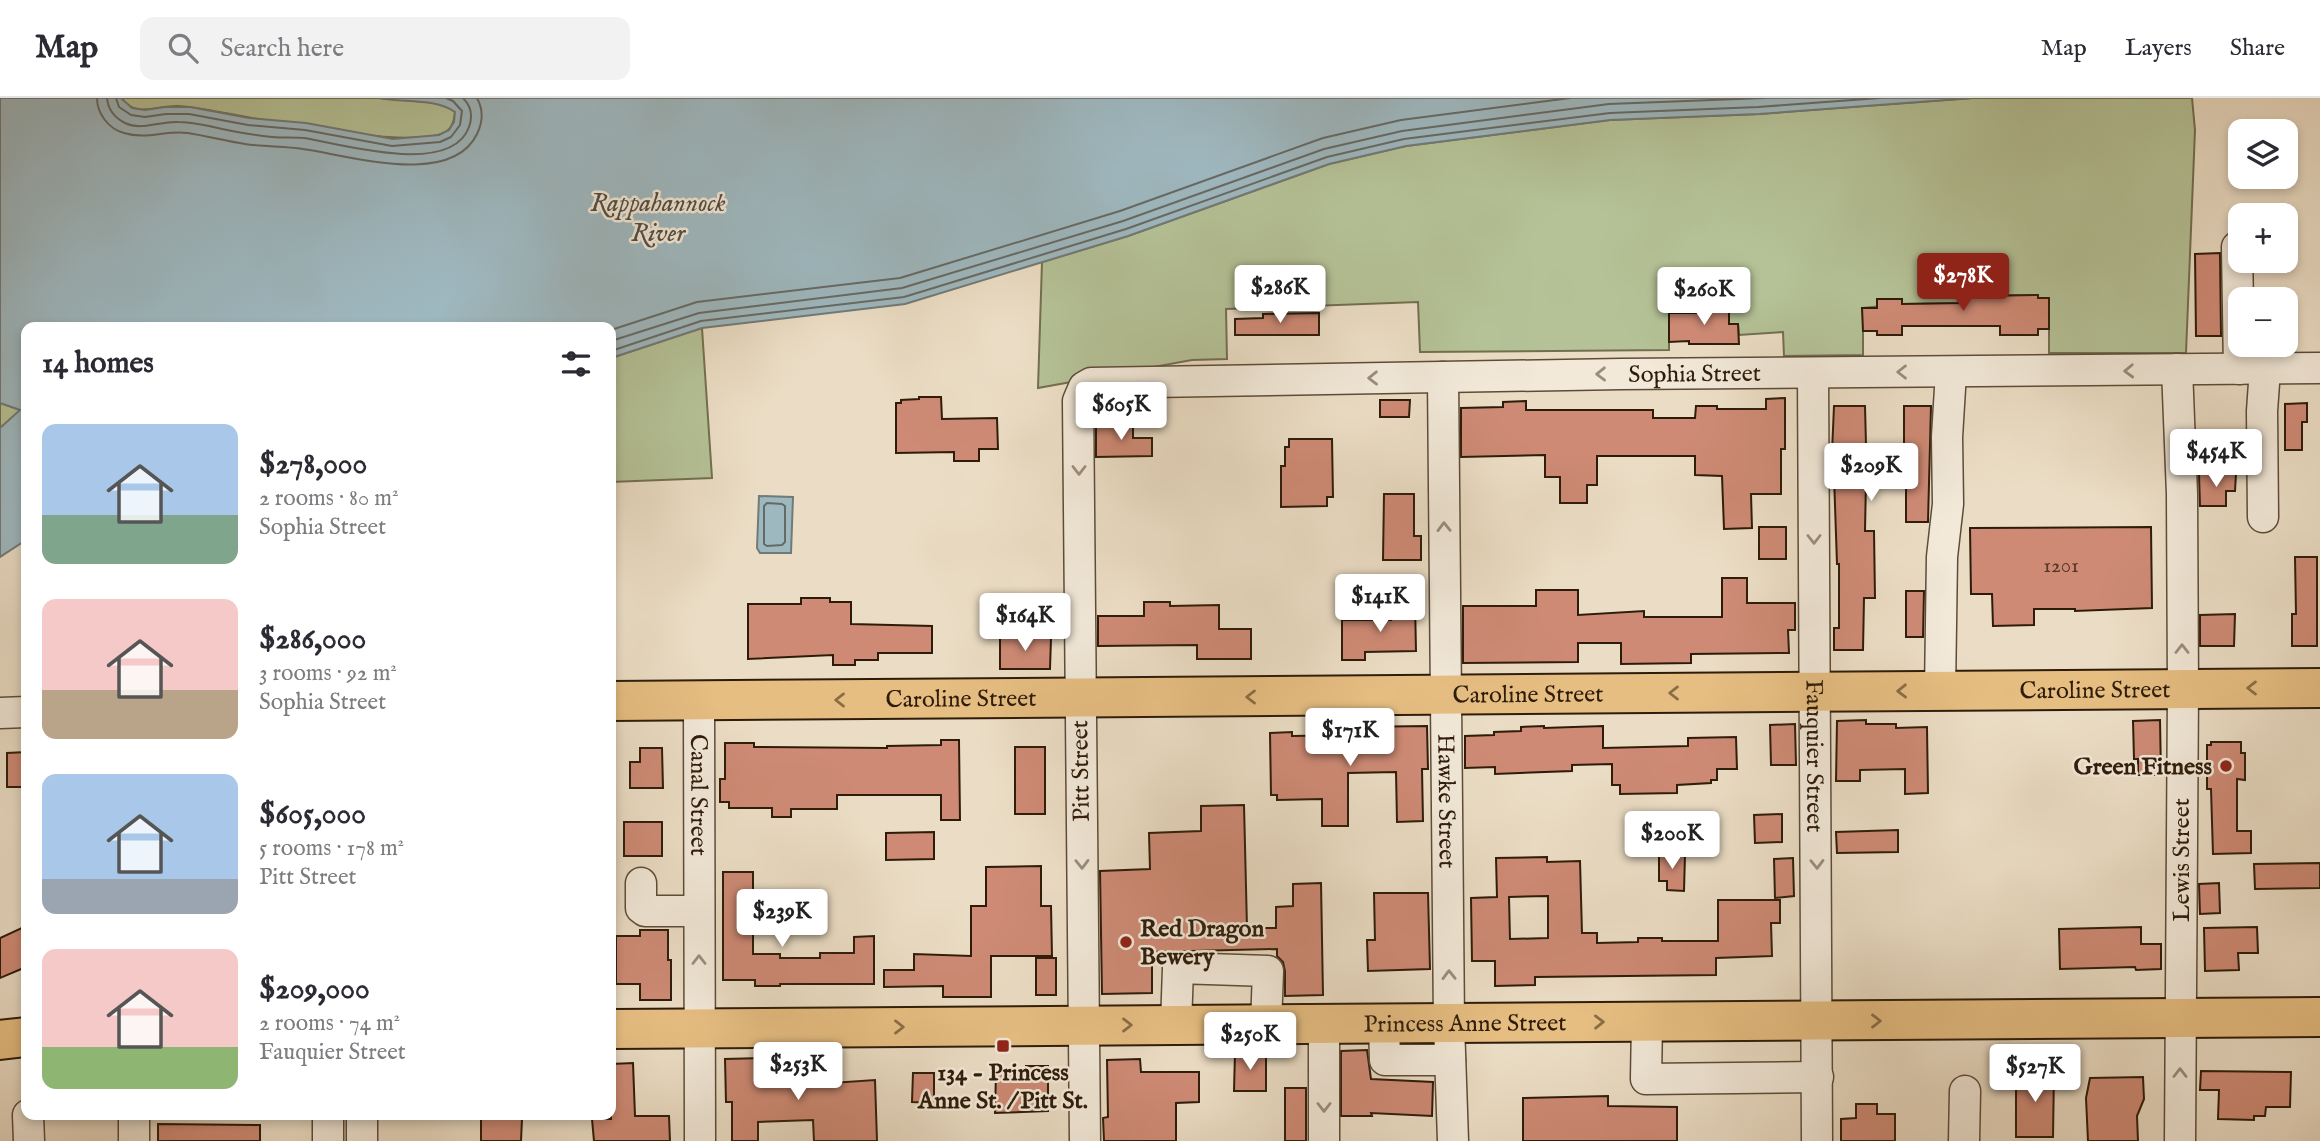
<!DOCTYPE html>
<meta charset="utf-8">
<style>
:root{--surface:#fff;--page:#f2f2f3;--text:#2b2b33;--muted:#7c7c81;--line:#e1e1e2;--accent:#8f2418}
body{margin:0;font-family:"IM FELL English",serif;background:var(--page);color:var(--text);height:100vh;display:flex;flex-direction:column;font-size:26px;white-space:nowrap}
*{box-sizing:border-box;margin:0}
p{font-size:23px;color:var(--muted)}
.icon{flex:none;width:38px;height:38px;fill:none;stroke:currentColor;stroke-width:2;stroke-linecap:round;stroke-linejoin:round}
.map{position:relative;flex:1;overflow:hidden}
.details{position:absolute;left:21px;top:224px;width:595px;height:798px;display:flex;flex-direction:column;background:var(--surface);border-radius:14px;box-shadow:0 4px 10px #0003}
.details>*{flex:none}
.buttons{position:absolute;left:2228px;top:21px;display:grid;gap:14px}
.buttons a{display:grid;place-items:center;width:70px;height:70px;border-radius:14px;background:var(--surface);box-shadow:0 4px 10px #0003;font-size:35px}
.price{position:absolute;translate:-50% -60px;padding:0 16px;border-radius:7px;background:#fff;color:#222;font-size:23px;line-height:46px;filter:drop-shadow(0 2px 4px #0008)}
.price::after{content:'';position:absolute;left:50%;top:42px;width:21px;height:16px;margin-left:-10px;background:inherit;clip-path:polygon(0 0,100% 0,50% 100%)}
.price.active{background:var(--accent);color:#fff}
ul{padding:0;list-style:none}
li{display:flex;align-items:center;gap:21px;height:175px;padding:0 21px}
li span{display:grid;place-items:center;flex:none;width:196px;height:140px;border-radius:14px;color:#555}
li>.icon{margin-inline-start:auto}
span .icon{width:84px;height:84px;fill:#fffc;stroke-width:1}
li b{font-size:30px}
h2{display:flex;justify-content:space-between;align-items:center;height:84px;padding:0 21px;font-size:30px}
header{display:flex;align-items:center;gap:42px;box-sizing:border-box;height:98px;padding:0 35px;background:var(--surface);border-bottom:2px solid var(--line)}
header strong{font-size:33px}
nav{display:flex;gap:38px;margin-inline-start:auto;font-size:24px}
.search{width:490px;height:63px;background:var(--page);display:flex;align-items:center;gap:18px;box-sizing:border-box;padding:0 24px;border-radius:14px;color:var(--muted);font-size:26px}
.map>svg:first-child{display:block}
.green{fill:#b5c297;stroke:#726f50;stroke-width:2}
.water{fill:#9eb8c0;stroke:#717a77;stroke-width:2}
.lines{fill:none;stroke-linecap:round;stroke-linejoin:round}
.shore{stroke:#666a65;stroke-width:2}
.building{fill:#ce8a75;stroke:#2e1c0a;stroke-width:2;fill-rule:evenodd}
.minor-casing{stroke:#5d4c39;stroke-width:33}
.major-casing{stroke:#2e1c0a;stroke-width:42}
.minor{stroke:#f2e9d9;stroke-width:30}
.major{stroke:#e6be82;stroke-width:38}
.oneway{stroke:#9a8d7c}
.oneway2{stroke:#8a6d46}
.poi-dot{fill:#8f2418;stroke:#f2e9d9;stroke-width:2.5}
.labels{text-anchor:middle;stroke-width:5;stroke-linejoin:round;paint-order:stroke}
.number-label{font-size:21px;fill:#563825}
.street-label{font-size:24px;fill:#2e1c0a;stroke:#f2e9d9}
.poi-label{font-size:24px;font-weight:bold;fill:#2e1c0a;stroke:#f2e9d9;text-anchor:end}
.water-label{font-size:26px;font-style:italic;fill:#504b41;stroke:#f2e9d9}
</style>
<header>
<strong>Map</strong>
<div class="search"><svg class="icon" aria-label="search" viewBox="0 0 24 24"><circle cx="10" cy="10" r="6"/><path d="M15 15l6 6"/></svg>Search here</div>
<nav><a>Map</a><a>Layers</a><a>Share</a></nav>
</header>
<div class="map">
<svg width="2320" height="1043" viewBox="0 0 2320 1043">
<rect width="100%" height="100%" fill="#ebddc5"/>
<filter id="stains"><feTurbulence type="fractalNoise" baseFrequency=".00286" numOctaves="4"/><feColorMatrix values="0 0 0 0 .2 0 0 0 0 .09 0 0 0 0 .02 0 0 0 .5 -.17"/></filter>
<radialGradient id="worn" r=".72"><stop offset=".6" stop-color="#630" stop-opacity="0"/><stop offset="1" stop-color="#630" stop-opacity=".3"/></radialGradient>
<!-- green -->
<path class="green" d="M121,0h258l59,5 10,3 7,6c-1,7 -2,15 -8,19 -29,21 -198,-14 -239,-21 -11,-2 -22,-4 -32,-4 -20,0 -41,12 -55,-8z
M1973,0h219l3,32 -9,223h-137v-55h-11l-1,-3h-37l-15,8v-26h-22v26l-61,1 -39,4v47l-79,1 -1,-24 -44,3 -1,-11h-9l-31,-11h-29v37l-249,2 -2,-50 -192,7 1,50 -35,1 -154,28 4,-126 86,-26 201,-72 77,-18 204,-26 149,-6z
M702,230l10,150 -101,4v-124z
M0,305l21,7 -21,18z"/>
<!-- water -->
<path class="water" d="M0,0h121l11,10 13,2 20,-3h25l59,11 57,5 87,16 46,-4 10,-5 5,-8 1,-10c-20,-14 -51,-9 -76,-14h1594l-214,16 -149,6 -204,26 -77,18 -201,72 -223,68 -203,24 -91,30v-31h-585v213l-26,17v-129l20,-18 -20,-7z
M759,398l34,1 -2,56h-31l-3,-5z"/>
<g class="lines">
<!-- shore -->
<path class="shore" d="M97,0c0,16 12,31 27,35 22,7 42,-3 64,0 19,3 38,8 57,11 19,3 39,2 58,5 45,6 148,39 174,-15 6,-12 6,-25 0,-36
M107,0c1,11 8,20 18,25 17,8 35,-2 53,-1 10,0 21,2 31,4 21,5 42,9 63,11 11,1 22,0 32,1 37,6 147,39 165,-11 4,-11 2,-21 -6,-29
M116,0l3,9 12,8 14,2 21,-3h23l59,11 57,5 87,16 48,-4 11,-5 9,-12 2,-14 -9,-10 -7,-3
M611,232l86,-28 203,-24 220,-67 203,-73 78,-18 169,-22
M611,243l88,-28 203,-25 221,-67 201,-72 78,-18 207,-27 155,-6
M611,253l90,-30 203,-24 222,-68 201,-72 77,-18 206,-26 148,-6 122,-9
M767,405l15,1 3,2v36l-3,3 -15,1 -3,-2v-38z"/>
</g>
<!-- building -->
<path class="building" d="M2220,155l1,83h-25l-1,-82z
M1963,179h22v19l53,-1v3h11v31h-11v6h-38v-9h-98v9h-25v-4h-14l-1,-23h15v-9h25v5l61,-1z
M1698,207h31v19h9l1,20h-50v-3l-20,1v-29h29z
M1319,215v22h-84v-16l28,-1v-4z
M919,299h22l1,22 55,-1 1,31h-19v12h-25v-9l-58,1v-50h5v-3l18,-1z
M1785,300v51h-4v45h-30l1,34 -28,1 -2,-53 -27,-1v-19h-98v29h-10v18h-27v-26h-15v-22l-84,2v-49l42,-1v-5l23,-1v9h127v8h42l1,-12h21v3h49v-10z
M1380,302h30l-1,17h-29z
M2307,305v19h-5v28h-17v-46z
M1834,308h31l1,39h38v-39h27l-3,116h-22v-42h-40l-1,51h9l1,67h-11l-1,52h-29v-22h5v-64h-2l-3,-88h-3z
M1096,327h37v13h19v18l-56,1z
M1289,341h43l1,58h-6v9l-46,1v-41h4v-19h4z
M2199,376h37l-1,17h-9v15h-26z
M1384,396h30v42h7v24h-38z
M1759,429h27v32h-27z
M2151,429l1,81 -77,3v-2h-41v16l-41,1 -1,-32h-21l-1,-66z
M2295,459h22v89h-25v-32h4z
M1722,480h25v25h48v27h-7l1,23 -98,1v9l-70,1v-21h-43v19l-115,1v-57h73v-16h42v25l66,-4v6h78z
M1906,493h18l-1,46h-17z
M801,500h29v4h21v22l81,2v27h-54v7h-23v5h-22v-10l-85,4v-55h53z
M1144,504h26v4l49,-1v24h32v30h-54v-14l-99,1v-30h46z
M1391,505h24l1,48 -51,1v8h-23v-40h49z
M2235,516l-1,32h-34v-31z
M1000,540h51l-1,31h-50z
M1866,622v4h30v4l31,-1 1,66 -23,1v-25l-45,1v11h-24l1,-60z
M2160,622l1,55h-23v-16h-4l-1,-38z
M1795,626l1,41h-25l-1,-40z
M1427,628l1,43h-6l1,52 -26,1 -1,-50 -48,1v53h-26v-27l-45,1v-5h-6l-1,-62 22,-1v4l61,-1v-8z
M1544,628v2l59,-2v22l85,-2v-8l48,-1 1,32h-20v11h-6v3l-34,2v8l-57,1v-9h-8v-21l-40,1v6l-77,3v-7l-30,1v-32l29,-1v-3l27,-1v-4z
M941,642h18l1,80h-19v-25h-104v14h-46v8h-19v-9h-43v-6h-9v-23h5v-36h29v4l133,1v-2l54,-1z
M2211,644h30v11h4v27l-8,-1v52h14v22l-38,1 -2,-65h-4v-44h4z
M1015,649h30v67h-30z
M640,650h22l1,40h-33v-26h10z
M26,654v35h-19v-34z
M1244,707l3,123h29v-21l17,-1v-22l28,-1 2,112 -38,1v-25l-2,-9 -6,-6v-7l-125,3v41l-50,1 -2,-123 50,-2 -1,-36 52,-2v-25z
M1782,716v28l-27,1 -1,-28z
M624,724h38v34h-38z
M1898,732v22l-61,1 -1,-21z
M934,734v27l-48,1v-27z
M1659,755l26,1 -1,37 -17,-1v-9h-8z
M1547,759v5l33,-1 2,72h15v10l41,-1v-4h24v3h56v-41h62v23h-9l1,33 -56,2v17l-181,2v8l-40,1v-25h-23l-1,-63 26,-1 -1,-39zM1548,798v42l-38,1 -1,-42z
M1793,760l1,38 -19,2 -1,-39z
M2320,765v25l-65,1 -1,-25z
M1041,768v40h10l1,50h-61v41h-48v-11l-59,1v-17h30v-16l57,2v-50h15v-39z
M723,774h30v82h27v4h40v-5h34v-16l20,-1v48h-94v2h-25v-6h-32z
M2219,785l1,30 -20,1 -1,-30z
M1374,795h54l2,76 -62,2 -1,-31h8z
M26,828v41l-26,11v-40z
M2141,829v17h20v25l-25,1 -1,-3 -75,2 -1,-40z
M2257,829l1,26h-20l1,17 -34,1 -1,-43z
M640,832h28v30h3v40h-31v-16h-24v-48h24z
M1036,860h20v37h-20z
M1367,952l4,29 62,3 -1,34 -61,-3 1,3h-31v-65z
M1235,955l31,1v37h-32z
M764,960v10l37,-2 1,19 73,-5 2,61h-63l-1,-21 -55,2v19h-26v-39h-6l-1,-43z
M1140,961l1,13h58v30l-23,1v38h-72l-1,-23 5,-1 -1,-57z
M633,965l2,53h34l1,25h-76l-2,-22h19v-55z
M1026,968h22v45l-53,2 1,-41 30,-1z
M2201,973l90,1 -1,35h-24l-1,9h-11v4l-36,-1 1,-29h-19z
M2016,974h38l-1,65h-37z
M913,975h21v30l-22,-1z
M2143,979l1,22 -7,17 1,25h-50l-2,-43 4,-20z
M1285,990h21v53h-21z
M1608,998v10l69,1v34h-154v-43z
M1856,1006h21v10h18v27h-54v-22l15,-1z
M481,1021h41l-1,22h-40z
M158,1026l102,1v16h-102z"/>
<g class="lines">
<defs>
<g id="minor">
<path d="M2237,149l2,122"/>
<path d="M2177,271l5,125 1,195 -3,452"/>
<path id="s1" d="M1813,275l4,768"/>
<path id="s2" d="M1443,279l6,647 4,117"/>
<path d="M2263,419l-1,-106 3,-42"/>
<path d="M1940,593l2,-134 6,-53 -1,-67 4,-65"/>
<path id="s3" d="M699,603l1,440"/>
<path d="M0,615l26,-1"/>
<path d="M641,785v25l4,3h54"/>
<path d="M1647,923l-1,58 172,-2"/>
<path d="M1384,926l1,36h65"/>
<path d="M1176,927l2,-57 90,3 -2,54"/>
<path d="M1324,927v116"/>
<path d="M28,1017l1,26"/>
<path d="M134,1017v26"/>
<path d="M328,1017v26"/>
<path d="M362,1043v-26"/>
<path id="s4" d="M1085,1043l-7,-740 6,-14 7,-4 530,-9 699,-6"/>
<path d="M1964,1043l1,-50"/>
</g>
<g id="major">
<path id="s5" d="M611,603l1709,-13"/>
<path id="s6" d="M611,931l1709,-12"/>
<path d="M0,942l26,-3"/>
</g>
</defs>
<!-- minor casing -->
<use href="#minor" class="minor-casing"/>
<!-- major casing -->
<use href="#major" class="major-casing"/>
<!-- minor -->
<use href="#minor" class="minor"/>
<!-- major -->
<use href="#major" class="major"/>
</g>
<!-- one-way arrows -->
<defs><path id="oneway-chevron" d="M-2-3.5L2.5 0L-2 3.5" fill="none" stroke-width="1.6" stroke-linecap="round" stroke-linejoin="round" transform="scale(1.75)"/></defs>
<g class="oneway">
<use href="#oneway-chevron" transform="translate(2129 273) rotate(178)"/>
<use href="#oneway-chevron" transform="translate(1902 274) rotate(180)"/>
<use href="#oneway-chevron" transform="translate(1601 276) rotate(179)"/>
<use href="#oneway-chevron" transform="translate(1373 280) rotate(179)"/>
<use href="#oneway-chevron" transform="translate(1079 372) rotate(90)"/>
<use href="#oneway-chevron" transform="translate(1444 429) rotate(-91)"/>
<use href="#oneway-chevron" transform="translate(1814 441) rotate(90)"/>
<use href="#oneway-chevron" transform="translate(2182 551) rotate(-90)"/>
<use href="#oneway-chevron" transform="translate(1082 766) rotate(89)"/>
<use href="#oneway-chevron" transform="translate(1817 766) rotate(89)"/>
<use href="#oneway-chevron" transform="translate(699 862) rotate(-90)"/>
<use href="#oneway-chevron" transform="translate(1449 877) rotate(-91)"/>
<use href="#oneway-chevron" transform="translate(2180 975) rotate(-90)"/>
<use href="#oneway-chevron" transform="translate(1324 1009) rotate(90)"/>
</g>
<g class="oneway2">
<use href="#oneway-chevron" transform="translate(2252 590) rotate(180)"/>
<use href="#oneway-chevron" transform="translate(1902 593) rotate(179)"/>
<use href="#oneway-chevron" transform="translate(1674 595) rotate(180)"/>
<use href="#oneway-chevron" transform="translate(1251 599) rotate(180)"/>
<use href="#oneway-chevron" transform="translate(840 602) rotate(180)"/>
<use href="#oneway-chevron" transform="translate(1876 923)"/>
<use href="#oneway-chevron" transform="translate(1599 924) rotate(-1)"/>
<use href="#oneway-chevron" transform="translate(1127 927)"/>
<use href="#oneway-chevron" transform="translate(899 929)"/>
</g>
<!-- markers -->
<g class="poi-dot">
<circle cx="2226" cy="668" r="7"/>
<circle cx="1126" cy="844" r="7"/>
<rect x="996" y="941" width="14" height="14" rx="3.5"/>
</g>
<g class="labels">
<!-- number labels -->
<g class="number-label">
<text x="2061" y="474">1201</text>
</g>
<!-- street labels -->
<g class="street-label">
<text dy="8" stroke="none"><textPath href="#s4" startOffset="1367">Sophia Street</textPath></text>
<text dy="8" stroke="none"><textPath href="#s5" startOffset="1484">Caroline Street</textPath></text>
<text dy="8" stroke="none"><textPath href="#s5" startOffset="917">Caroline Street</textPath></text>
<text dy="8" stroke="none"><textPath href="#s5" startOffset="350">Caroline Street</textPath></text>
<text dy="8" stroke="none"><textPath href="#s1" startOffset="383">Fauquier Street</textPath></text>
<text transform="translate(1080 673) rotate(-91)" y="8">Pitt Street</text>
<text dy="8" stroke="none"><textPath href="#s3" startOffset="94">Canal Street</textPath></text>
<text dy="8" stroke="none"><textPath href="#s2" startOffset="424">Hawke Street</textPath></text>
<text transform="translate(2181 762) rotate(-90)" y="8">Lewis Street</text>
<text dy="8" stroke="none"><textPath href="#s6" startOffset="854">Princess Anne Street</textPath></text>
</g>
<!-- poi labels -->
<g class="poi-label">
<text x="2212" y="676">Green Fitness</text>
<text x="1140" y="838" text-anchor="start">Red Dragon<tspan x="1140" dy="28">Bewery</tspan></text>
<text x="1003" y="982" text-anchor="middle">134 - Princess<tspan x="1003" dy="28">Anne St. / Pitt St.</tspan></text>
</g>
<!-- water labels -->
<g class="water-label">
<text x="658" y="113">Rappahannock<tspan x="658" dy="30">River</tspan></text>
</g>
</g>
<rect width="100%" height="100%" filter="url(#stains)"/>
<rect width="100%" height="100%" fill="url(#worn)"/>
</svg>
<div class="buttons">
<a><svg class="icon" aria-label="layers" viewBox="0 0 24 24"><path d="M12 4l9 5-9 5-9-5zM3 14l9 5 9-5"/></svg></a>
<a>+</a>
<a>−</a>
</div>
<b class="price active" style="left:1963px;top:215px">$278K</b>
<b class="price" style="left:1280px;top:227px">$286K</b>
<b class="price" style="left:1704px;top:229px">$260K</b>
<b class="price" style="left:1121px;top:344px">$605K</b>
<b class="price" style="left:2216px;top:391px">$454K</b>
<b class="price" style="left:1871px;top:405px">$209K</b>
<b class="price" style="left:1380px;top:536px">$141K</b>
<b class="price" style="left:1025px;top:555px">$164K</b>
<b class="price" style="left:1350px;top:670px">$171K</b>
<b class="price" style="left:1672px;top:773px">$200K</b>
<b class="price" style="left:782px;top:851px">$239K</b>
<b class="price" style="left:1250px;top:974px">$250K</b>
<b class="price" style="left:798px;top:1004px">$253K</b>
<b class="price" style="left:2035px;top:1006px">$527K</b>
<section class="details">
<h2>14 homes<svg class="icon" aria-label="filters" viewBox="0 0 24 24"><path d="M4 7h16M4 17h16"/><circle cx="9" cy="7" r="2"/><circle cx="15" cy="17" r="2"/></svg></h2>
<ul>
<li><span style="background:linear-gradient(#a9c7e8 65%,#7fa58c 0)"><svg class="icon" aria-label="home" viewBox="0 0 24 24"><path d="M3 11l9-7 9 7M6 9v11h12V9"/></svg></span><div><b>$278,000</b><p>2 rooms · 80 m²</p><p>Sophia Street</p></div></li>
<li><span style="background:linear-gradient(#f6c9c9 65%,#b9a48a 0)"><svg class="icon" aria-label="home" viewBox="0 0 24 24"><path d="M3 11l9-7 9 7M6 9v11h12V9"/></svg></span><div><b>$286,000</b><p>3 rooms · 92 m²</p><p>Sophia Street</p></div></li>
<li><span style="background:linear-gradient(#a9c7e8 75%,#9aa5b1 0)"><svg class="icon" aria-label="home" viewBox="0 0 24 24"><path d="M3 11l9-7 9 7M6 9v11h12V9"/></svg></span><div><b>$605,000</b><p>5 rooms · 178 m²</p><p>Pitt Street</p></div></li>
<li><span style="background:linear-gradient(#f6c9c9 70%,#8fb573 0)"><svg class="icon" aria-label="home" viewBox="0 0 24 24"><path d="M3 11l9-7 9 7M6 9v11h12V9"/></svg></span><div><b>$209,000</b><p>2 rooms · 74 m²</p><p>Fauquier Street</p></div></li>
</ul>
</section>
</div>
